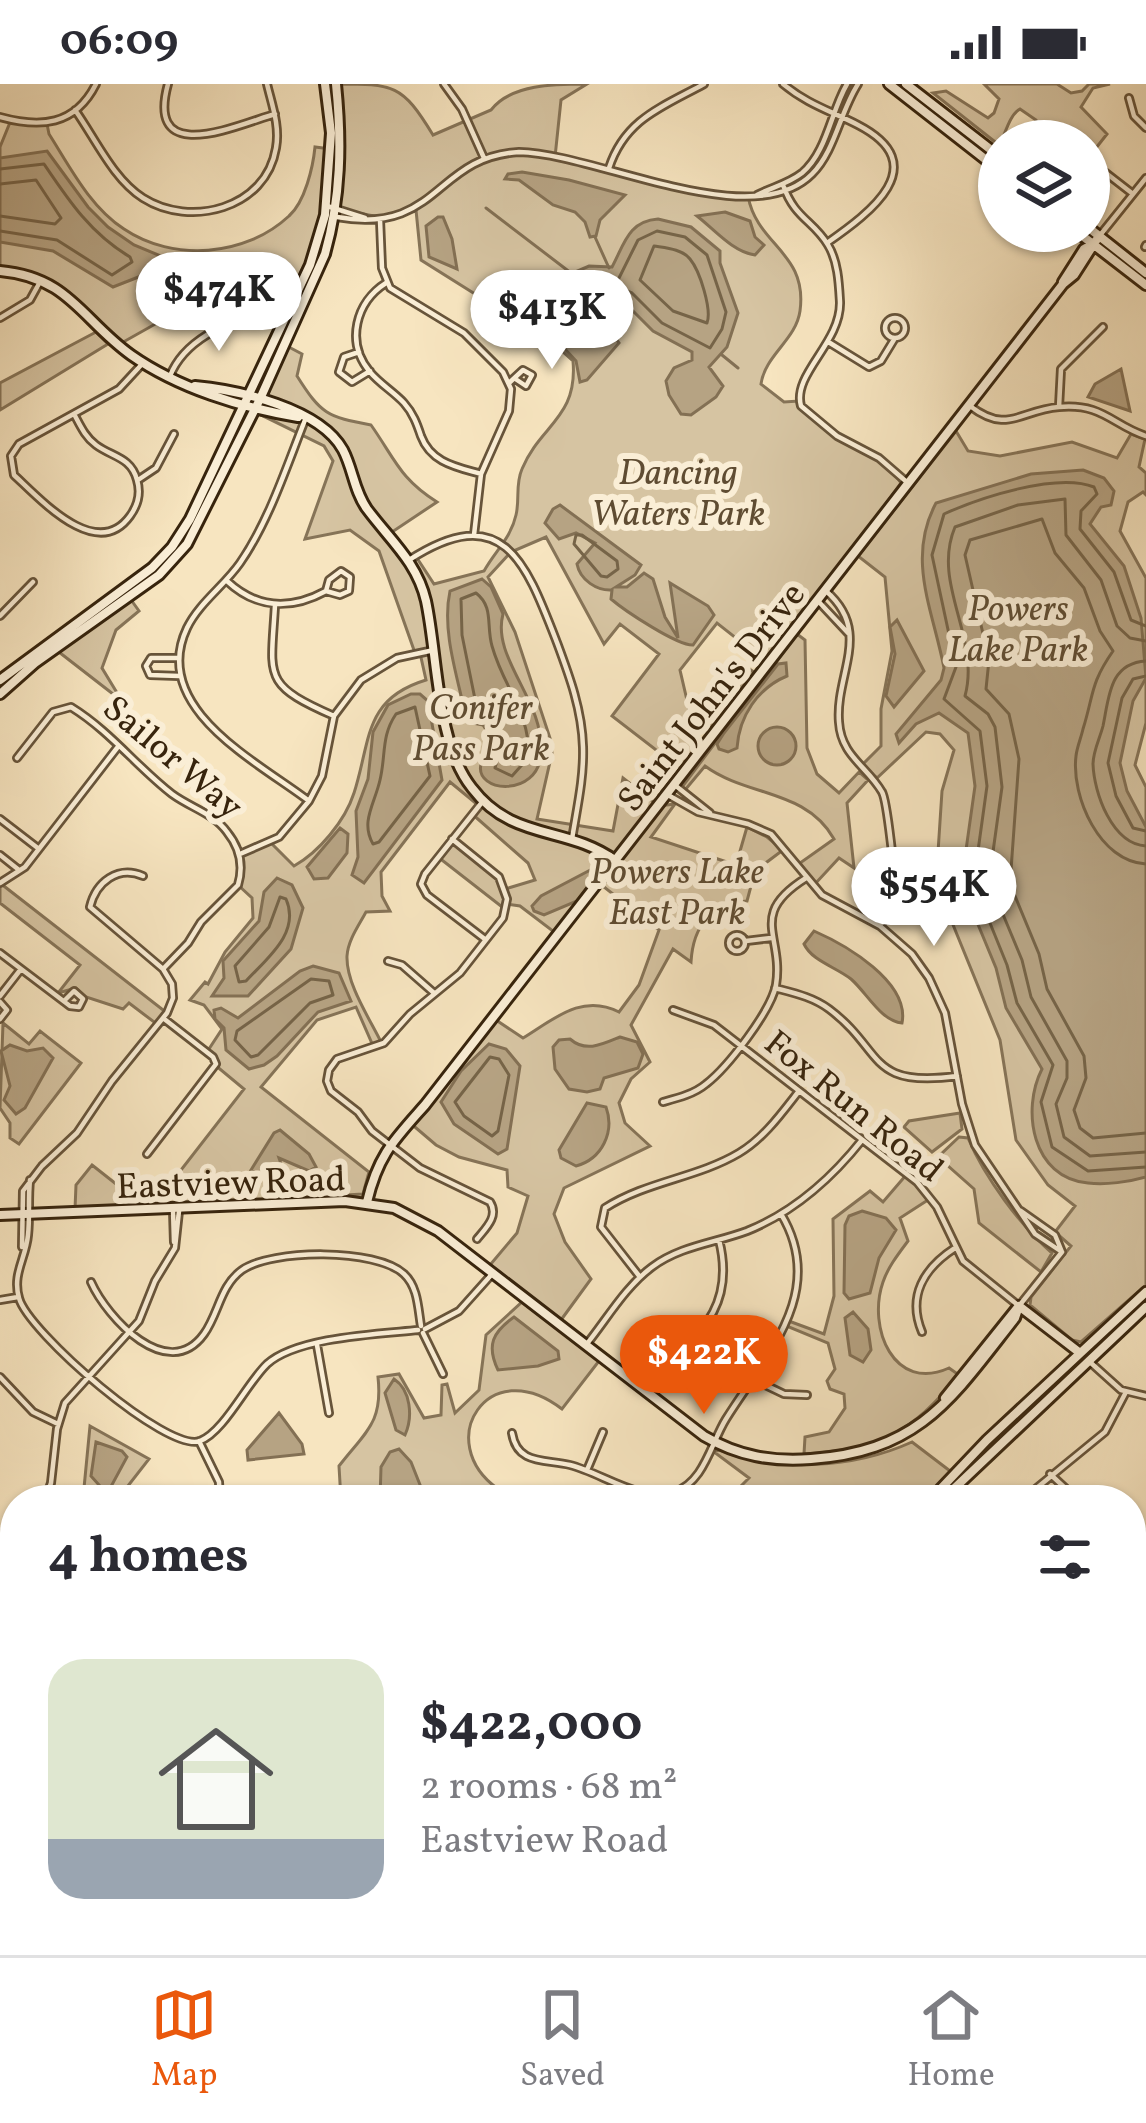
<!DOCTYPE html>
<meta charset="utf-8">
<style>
:root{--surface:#fff;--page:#f2f2f3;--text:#2b2b33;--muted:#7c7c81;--line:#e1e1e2;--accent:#ea580c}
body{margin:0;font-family:Vollkorn,serif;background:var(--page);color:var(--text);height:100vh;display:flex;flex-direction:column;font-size:45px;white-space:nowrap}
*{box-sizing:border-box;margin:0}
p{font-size:39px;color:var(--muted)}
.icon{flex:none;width:66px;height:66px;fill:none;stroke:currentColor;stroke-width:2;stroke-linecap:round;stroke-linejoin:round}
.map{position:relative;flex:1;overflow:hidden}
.details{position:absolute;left:0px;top:1401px;width:1146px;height:471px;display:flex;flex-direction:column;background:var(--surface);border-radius:48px 48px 0 0;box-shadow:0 3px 9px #0004}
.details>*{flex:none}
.fabs{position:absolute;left:978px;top:36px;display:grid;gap:24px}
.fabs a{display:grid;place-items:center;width:132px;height:132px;border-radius:50%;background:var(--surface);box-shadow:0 3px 9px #0004;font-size:60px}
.price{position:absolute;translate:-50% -102px;padding:0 27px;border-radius:42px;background:#fff;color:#222;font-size:39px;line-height:78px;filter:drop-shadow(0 3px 6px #0008)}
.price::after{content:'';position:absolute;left:50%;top:72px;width:36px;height:27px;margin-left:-18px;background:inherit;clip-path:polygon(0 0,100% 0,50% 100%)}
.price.selected{background:var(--accent);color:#fff}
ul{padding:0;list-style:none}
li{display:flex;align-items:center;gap:36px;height:300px;padding:0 48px}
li+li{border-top:3px solid var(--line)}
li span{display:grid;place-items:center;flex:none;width:336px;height:240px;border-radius:36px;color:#555}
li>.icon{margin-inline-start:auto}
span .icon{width:144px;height:144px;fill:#fffc;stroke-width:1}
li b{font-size:51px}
h2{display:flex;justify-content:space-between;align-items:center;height:144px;padding:0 48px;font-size:51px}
.status{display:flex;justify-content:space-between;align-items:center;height:84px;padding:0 60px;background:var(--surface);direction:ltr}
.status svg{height:33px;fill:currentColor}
.tab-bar{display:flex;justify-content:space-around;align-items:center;height:168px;border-top:3px solid var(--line);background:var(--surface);font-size:33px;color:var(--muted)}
.tab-bar a{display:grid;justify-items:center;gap:6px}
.tab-bar .selected{color:var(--accent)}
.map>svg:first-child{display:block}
.green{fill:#d6c4a2;stroke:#867458;stroke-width:3}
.water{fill:#b6a383;stroke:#837054;stroke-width:3}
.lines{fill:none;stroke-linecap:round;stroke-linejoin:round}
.shore{stroke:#766448;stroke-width:3}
.stream{stroke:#837054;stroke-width:3}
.street-casing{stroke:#67543a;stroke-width:10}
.secondary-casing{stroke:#37240d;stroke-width:14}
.street{stroke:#faeed6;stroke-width:4.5}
.secondary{stroke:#faeed6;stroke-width:8}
.labels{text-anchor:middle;stroke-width:12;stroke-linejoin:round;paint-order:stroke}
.park-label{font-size:36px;font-style:italic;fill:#5f4c32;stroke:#faeed6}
.street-label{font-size:36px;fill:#37240d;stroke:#faeed6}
</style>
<div class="status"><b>06:09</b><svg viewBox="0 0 49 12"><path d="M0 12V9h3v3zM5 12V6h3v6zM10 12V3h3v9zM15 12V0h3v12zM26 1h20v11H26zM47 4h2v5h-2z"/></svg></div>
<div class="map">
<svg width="1146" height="1871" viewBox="0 0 1146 1871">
<rect width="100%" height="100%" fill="#f7e5c0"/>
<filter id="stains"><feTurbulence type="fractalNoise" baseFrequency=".00167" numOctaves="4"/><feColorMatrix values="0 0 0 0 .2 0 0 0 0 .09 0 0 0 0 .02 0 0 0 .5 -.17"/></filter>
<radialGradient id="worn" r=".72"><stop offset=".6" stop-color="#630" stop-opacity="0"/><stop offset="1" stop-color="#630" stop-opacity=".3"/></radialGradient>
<!-- green -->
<path class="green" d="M336,0c58,0 66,0 97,51l58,-25c20,-26 64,-26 96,-26l-26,16 -6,57 159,36 34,3c9,50 60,56 52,115 -4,29 -35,44 -39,73l23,18 15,-1c9,9 19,21 29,29 25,18 56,25 73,53l-132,181 -52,-41 -37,47 16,69 10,8 -20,26 -74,-57 47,-62 -39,-30 -16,20 -58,-107 -35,15 -23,25 27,55 35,106 2,15 -15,66 76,12 10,-53 36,28 16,-2 -24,33 85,28 11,-38 20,10 16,13 -28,21 -8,30c-37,3 -54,26 -56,61l-18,-13 -42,76 19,37 -19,17 -12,24 6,20 25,23 -86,42 -10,26 11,28 26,37 -30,41 -71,-55 27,-32 11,-37 -20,-9 -1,-17 -48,-13 -23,-12 -27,-23 84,-104 30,20c31,-19 59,-45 96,-26l20,-27 20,-55 -60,-47 -41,52 -38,-29 -13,-2 -1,6 -68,-53 14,-18 42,33 11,17 30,-9 -7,-17 -57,-50 7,-8 -28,-23 -69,90 1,24 8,15 -24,1c-7,13 -18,28 -19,44 -1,28 23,63 35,88l-8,4 -18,-41 -39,13 -56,67 108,85 -6,22 -210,12 91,-117 -29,-24 -8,-13 15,-23 -18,-24 -14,-5 15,-18 3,2 17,-32 28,-34 -1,-20 -14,-13 2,-31 31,-11 23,23c25,-14 51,-45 60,-73 17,-52 9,-94 72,-113l-6,-27h-5l-36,-102 -29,-21 -45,9 28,-78 -9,-15 -71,-35 32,-66 17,9 -5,22c24,38 30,41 74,49 24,34 29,54 66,77l-48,32 20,25 6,-4 19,29 50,-13c11,-20 27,-33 32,-56 4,-16 -1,-30 6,-46 18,-44 56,-51 51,-108l-20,-18 -132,-83 -5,-50c-32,13 -47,5 -79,-2z
M984,0h73l14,9 11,-2 7,-7h21l-17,4 -12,19 26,27 -18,23v-16h-53v-21l-16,-11c-12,7 -15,28 -21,36l-66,-52 13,-2 42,27 6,-5 5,-14z
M11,36l20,5 16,-1 2,10c21,33 41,73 75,95 49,33 121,28 165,-13 16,-14 24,-49 26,-69l16,2 -6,66 -33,88 -39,-34 -135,76 -59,-56 -59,-18v-124z
M96,248l12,12 -108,66v-27z
M956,347l12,20 32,5 72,-14 45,16 14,-24 14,5 -6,28 7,6v22l-3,-3 -15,10 -8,29 26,47v145l-11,42 11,22v498l-65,57 -9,-2 -42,-35 1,-8 40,-51 -16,-14 20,-26 -27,-21 -32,-45 -16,-100 -64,-157 6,-92 12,-41 -14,-16 -14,-2 -49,46 -15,-13 19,-19v-37l11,-58 -7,-74 -27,-21z
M129,513l10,14 -23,19 -14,38 20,33 -67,-52z
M797,550l8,6 2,108 10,26 22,19 20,-21 9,8 -21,23 7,65 -15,-10 -24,26 -15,-21 34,-24c-28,-50 -87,-42 -129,-73l-20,24 -3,-3z
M0,799l167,130 -9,12 -29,-22 -6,6 -37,-12 -10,-9 -18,5 22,-28 -80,-62z
M3,939l26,21 11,-13 41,32 -62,81 -9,-6v-15l-10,-15z
M960,1029l2,16 -30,23 -28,-25 5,-6z
M959,1053l9,1c17,40 52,87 84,115l-11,19 -62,-49 -5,-34 -36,-32z
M92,1081l52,41 -69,3 1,-24z
M907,1090l24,24 -31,20 8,23c-9,12 -20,26 -25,41 -16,46 11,111 66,86l10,7c-48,59 -80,74 -155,79l1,-17 24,-5 16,-24 -1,-14 -14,-5 -3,-8 8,-12 -7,-26 -44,-18 2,-5 38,14 10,-38 -1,-77 37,-28 13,11z
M522,1218l77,59 -37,48c-74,-57 -130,33 -64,80 13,10 38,9 55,11h-212l-2,-34c27,-35 44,-43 39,-89l21,-3 25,44 17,-3 1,-30 5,-1 8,29 24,-23 7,-55z
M90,1342l59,33 -32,41h-18l-15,-12z
M912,1358l42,32 -24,26h-203l22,-22 -35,-26 5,-2c62,22 133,19 193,-8z
M227,1857h162l2,14h-166z
M895,1857h81l-4,14h-78l-4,-8z"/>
<!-- water -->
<path class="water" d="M47,67l41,56 20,20 26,18 34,14 -4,8 -51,20 -60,-36 -53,-9v-84z
M522,88l47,8 56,15 -25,25 -4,16 -6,1 -5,-15 -10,-10 -22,-7 -34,-25 -14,-1 3,-5z
M725,128l25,9 5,16 9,8 -9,10c-22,-3 -40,-25 -58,-39z
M438,133h5l9,22 5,30 -28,-12 -3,-31z
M658,135l33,8 29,24v12l18,50 -11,34 -18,20 14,19 -7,11 -25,18 -10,-1 -12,-19 -3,-14 8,-13 18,-8v-8l-39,-21 -30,-30 -21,3 -29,14 -15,-8 -7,-13 8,-18 30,-13 23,1c12,-22 16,-46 46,-48z
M604,246l8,3 7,10 -32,37 -7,2 -4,-21 -12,-13z
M1121,285l9,42 -42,-14 7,-13z
M1083,386l21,8 10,13 -3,14 -10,2 -11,17 34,42 17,52 5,60 -13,23 -13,62 7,28 19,36v350c-17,5 -40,8 -58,6 -56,-5 -67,-73 -46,-114l-36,-61 -10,-40 -31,-75v-36l10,-71 -7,-53 -29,-20 -23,11 -17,19 -3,-9 45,-54 3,-12c-11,-58 -38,-109 -8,-165l95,-29z
M560,421l81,60 -6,10 -19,12h11l17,-14 9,6 12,38 13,21 -8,-55 38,23 6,9 -21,30c-15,1 -68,-34 -82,-46l1,-9c-15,1 -32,-10 -35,-26l18,-21 -19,-10 -17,6 -14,-16 8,-14z
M482,495l9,8 12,27c-12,45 42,86 38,140 -3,44 -67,39 -60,10 2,-8 9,-17 11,-25l-9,-14 -16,-3c-8,-41 -26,-90 -17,-131z
M897,536l27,51 -30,36 -8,-11 9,-42 -5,-27z
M786,579l1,13c-29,12 -48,40 -50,72l-9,4 -9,-3 -2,-5 7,-11 54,-69z
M748,584l7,5 -4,6 -42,52h-5l-8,-9c6,-21 31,-48 52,-54z
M411,610h9l8,7 14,79 -78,103 -12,-8 6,-18 -2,-46 12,-32 5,-47 15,-27z
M758 662a19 19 0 1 1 38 0a19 19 0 1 1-38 0Z
M340,744l8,6 -1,19 -19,25 -14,1 -7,-12z
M596,783l6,1 -25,33 -33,14 -10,-4 -2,-5 9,-10z
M277,794l15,7 11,23 -12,41 -43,47h-36l12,-18 -1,-17 36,-40 5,-29z
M814,847c32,14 96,51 88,92 -21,-2 -35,-30 -51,-44 -15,-12 -39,-18 -47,-35z
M313,882l26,7 12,28 -33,11 -41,44 -13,9 -15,4 -23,-19 -2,-22 -9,-9 -1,-9 7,-2 17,10 62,-47z
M620,953l17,5 6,12 -5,14 -34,10 -4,11 -13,3 -18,-3 -14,-20 -2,-22 6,-7 11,-1c16,14 33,5 50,-2z
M489,960l17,5 14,17 -13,83 -9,5 -44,-30 -13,-22 20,-31z
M10,961l17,6 16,-3 10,10 -28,50 -9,6 -12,-14 6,-14 -9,-35z
M587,1019l19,4c9,25 -4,52 -30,59l-15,-8 -2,-8z
M280,1046l29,24 7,13 -7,4 -30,-13 7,20 -12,7 -23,-15 23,-37z
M862,1127l24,7 10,12 -17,28 -9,35 -21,6 -5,-6 1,-68 4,-9z
M853,1228l15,17 3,21 -8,12 -13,-7 -5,-37z
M514,1233l44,34 1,8 -21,7 -40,4c-12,-25 -5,-38 16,-53z
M394,1295c17,11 19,38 11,56l-9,-5 -11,-37z
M279,1329l23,31 2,10 -56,6 -1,-10z
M96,1358l26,9 5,6 -20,37 -16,-18z
M399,1365l12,13 15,38h-46l1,-33 9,-15z"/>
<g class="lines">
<!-- shore -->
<path class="shore" d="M0,85l44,-5c25,37 47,70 86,93l2,5 -20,13 -55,-35 -57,-9
M0,100l36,-4 25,38 -6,6 -55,-8
M657,147l28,6 22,18 19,57 -4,17 -12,19 -48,-25 -30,-30 -17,-7 23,-46z
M654,162c12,2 28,3 36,13 10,12 22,51 17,64l-34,-12 -33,-31z
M576,451h6l35,26 1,8 -11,8 -6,-1 -27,-32z
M476,509c18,14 10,32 16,53 12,43 37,63 37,111l-17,19 -17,-8 9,-33 -12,-18 -15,-8 -15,-74 -1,-36z
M1146,542l-15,-6 -17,-48 -34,-43 1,-18 16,-17 -3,-7c-37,-15 -115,11 -150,27l-12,41 24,112 -12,32 36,32 7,55 -10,72v33l30,74 10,38 36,62 -12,37 11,45 36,24 58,-4
M1146,557l-16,-3 -13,-12 -16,-46 -35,-45 -1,-36 -47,6 -63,22c-24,57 26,110 10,169l23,18 7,13 7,60 -10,72v29l30,72 9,37 36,64v17l-11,26 8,33 26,19 56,-4
M1146,577c-37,2 -37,37 -43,65 -3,12 -10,25 -10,38 1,29 19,80 53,82
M1146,592l-13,3 -11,19 -14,65 8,33 17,32 13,3
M415,623l15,69 -51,66 -6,2c-13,-22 2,-41 7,-64 6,-25 1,-44 16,-66z
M1146,780c-46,-2 -75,-67 -70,-108 1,-9 5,-18 7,-27 11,-35 7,-45 30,-78l-13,-20 -16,-43 -29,-35 -13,-34 -72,21 -5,15 24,105 -3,29 23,25 10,45 -9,125 29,70 8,35 37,67 2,22 -12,32 6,18 13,10 53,-5
M280,813l6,2c15,34 -20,60 -40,82l-7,1 -4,-16 34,-39z
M311,895l18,2 4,14 -23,8 -52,52 -7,2 -16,-17 2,-9z
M490,973l9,2 10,16 -11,56 -6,5 -28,-20 -9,-14z"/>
<!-- stream -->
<path class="stream" d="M486,124l85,65
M595,153l14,31
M722,271l16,13"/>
<defs>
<path id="street" d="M168,0c-23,84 69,41 107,30
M444,0l18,25 22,49
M783,0c24,20 48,27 75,41 77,40 12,88 -31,118
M1129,14l5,18 12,12
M75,26c20,28 38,69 68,88 47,30 123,11 133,-50 4,-22 -4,-43 -9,-64
M0,33c40,11 75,9 96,-33
M1093,79l40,31
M609,84c16,-49 53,-61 95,-84
M783,101c12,34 30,35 45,60 10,16 11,39 12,57 1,41 -48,72 -39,104l36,30 42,22 30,26
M757,111c15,-8 31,-11 45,-22 25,-21 29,-62 45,-89
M327,122l38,12
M337,133c102,18 97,-60 182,-65 76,1 233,83 293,22 23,-23 28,-62 46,-90
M380,136l2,48 8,20 74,45 39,39 8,17 -2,22 -28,63 -7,61
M1101,150l45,-56
M1145,163l1,-2
M386,199c-30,19 -41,59 -16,89 10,12 24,20 34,31 9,10 13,21 17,33 10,27 36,31 60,38
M885 244a10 10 0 1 1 20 0a10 10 0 1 1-20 0Z
M0,234l30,-18 11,-20
M830,259l39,24 12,-6 14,-23
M359,268l-15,5 -5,15 13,10 18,-11
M170,292c13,-33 55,-57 90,-58
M509,299l14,-13 9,5 -6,11 -9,-6
M970,322c38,29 50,4 89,1 44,-4 53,18 87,29
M1059,323l2,-38 42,-42
M74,330c6,11 11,23 22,31 16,12 35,12 41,35 4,13 1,25 -7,36 -33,46 -89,-16 -116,-41l-3,-19 8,-12 100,-55 24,-26
M305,336c-19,48 -36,101 -65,143 -16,23 -41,40 -53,65 -38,80 71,134 122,173
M138,396l18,-12 18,-34
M409,476c93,-60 116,0 147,80 13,35 26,69 27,107 1,31 -6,61 -11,92
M341,487l9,6 -1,14 -9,4 -14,-4 3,-11z
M227,497c30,28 64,29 99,10
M826,507c47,41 9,83 13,131 2,34 28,44 43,70 5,8 14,90 13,101 -2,12 -8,23 -15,33
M819,518l29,31
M275,521c-4,72 -14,79 59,111
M0,532l33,-34
M179,592l-29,-1 -4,-9 5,-8h28
M17,674l36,-46 18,-5c39,24 66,60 101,87 19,14 41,19 55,38 13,16 17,33 11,53l-37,37 -13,21 -25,26
M676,702l34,27
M668,711l30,17 50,12 23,10 51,61 58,31 32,28 17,24 16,35 17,91 13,41 60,89 27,18
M483,717l-58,73 -4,10 6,11 59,45
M0,735l39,30
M452,755l47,38 8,22 -4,19 -43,55 -50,41 -26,29 -47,16 -8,11 -2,11 4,10 27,21 14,19 48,37 70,34c9,14 -4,26 -13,37
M240,770l39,-17 30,-36 13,-25 12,-60 27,-36 36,-22 37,-8
M0,771l19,15
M0,799l25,-16 92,-119
M729 859a8 8 0 1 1 16 0a8 8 0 1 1-16 0Z
M746,857l25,-3
M0,869l70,53 9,1 4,-8 -9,-8 -10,10
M388,877l14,4 32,28
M775,904c19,5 38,9 54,21 56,42 37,79 128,67
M0,912l21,-27
M0,918l7,8 -7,9
M673,926l41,15 203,157 20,25 26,54 56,45 43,-54
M663,1018c15,-4 31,-8 43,-18 22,-17 65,-73 70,-99 8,-50 -29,-70 30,-107
M147,1070l69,-90 -3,-7 -50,-39
M30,1096c-2,18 0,37 -2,55 -2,23 -16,39 -9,63 9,34 148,155 181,143 24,-9 47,-58 67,-77 30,-27 111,-30 151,-34
M173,1126l1,32
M1021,1127l34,24 7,17
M22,1163l1,-56 19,-25 35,-33 35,-52 55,-68 6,-15 -1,-14 -9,-15 -73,-62c6,-25 28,-42 53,-31
M640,1193l-39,-50 4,-19c42,-27 92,-30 134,-55 25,-15 42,-39 60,-62
M91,1198c16,36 77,102 113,52 15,-21 16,-48 38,-64 30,-21 134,-22 162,4 14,13 14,34 17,52
M0,1216l18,-3
M425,1245l34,-18 34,-38
M922,1248c-15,-36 2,-64 33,-84
M423,1249l20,41
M317,1261l12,68
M586,1261c21,-26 39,-58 66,-78 28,-21 63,-24 95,-36 47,-19 84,-52 115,-91
M683,1263c36,-28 47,-64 36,-107
M1091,1279l30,27 25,6
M0,1293l33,35 25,12
M755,1296l29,14 23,1
M512,1349c5,32 33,26 58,32 32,8 71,38 104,27 30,-9 37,-49 52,-73 40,-64 102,-127 55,-205
M199,1357l20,41 1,18
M587,1386l16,-38
M1050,1390l28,26
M221,1412l81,-3
M45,1416l6,-17 6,-54 8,-26 74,-82 16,-40 20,-33 4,-37
M1022,1416l83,-68 21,-40
M0,1477l15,-20
M0,1517l15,12
M1131,1575l15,-18
M0,1635l6,-10 9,8
M0,1669l15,14
M1131,1685l15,12
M0,1705l15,-22
M0,1797l15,9
M0,1805l15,-31
M90,1857l18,14
M97,1857l18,14
M146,1857l18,14
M389,1857l2,14
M1102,1857l23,3 17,11
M202,1871l3,-14
M670,1871l10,-14
M677,1871l10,-14
M1012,1871l3,-14"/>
<path id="secondary" d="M889,0l110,86
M906,0l93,72
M1089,144l57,45
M1076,147l70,54
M0,187c69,6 82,49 131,84 47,33 111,53 167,62
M1063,198l21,-33 9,-5
M195,302c43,4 125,22 148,64 10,19 11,41 24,59 23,31 50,53 59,92 12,56 10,142 46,187 41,54 95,37 144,73
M0,596l152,-112 20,-21 18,-28 120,-254 15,-50 6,-82 -6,-49
M0,610l35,-31 124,-88 28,-31 73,-145 65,-145c16,-57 17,-111 11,-170
M367,1118c11,-47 27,-62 58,-97l638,-821 11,-9 25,-39
M0,1131l345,-14 49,7 44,23 266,205c34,20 68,26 107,23 110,-8 141,-61 204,-141l4,-12
M1019,1222l61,47
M945,1314l73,-91
M930,1416l57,-60 159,-148
M942,1416l204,-193
M856,1857l18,14
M871,1857l18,14
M502,1871l11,-14
M521,1871l11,-14"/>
</defs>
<!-- street casing -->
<use href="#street" class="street-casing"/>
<!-- secondary casing -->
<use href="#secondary" class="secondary-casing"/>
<!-- street -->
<use href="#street" class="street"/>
<!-- secondary -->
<use href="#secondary" class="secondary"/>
</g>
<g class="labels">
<!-- park labels -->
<g class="park-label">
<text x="678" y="400">Dancing<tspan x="678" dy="41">Waters Park</tspan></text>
<text x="1018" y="536">Powers<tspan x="1018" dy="41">Lake Park</tspan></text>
<text x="481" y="635">Conifer<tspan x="481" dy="41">Pass Park</tspan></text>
<text x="677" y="799">Powers Lake<tspan x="677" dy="41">East Park</tspan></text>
</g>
<!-- street labels -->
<g class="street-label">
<text transform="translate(710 612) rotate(-52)" y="13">Saint John's Drive</text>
<text transform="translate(174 672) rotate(40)" y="13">Sailor Way</text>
<text transform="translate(855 1021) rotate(39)" y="13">Fox Run Road</text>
<text transform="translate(231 1097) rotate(-2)" y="13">Eastview Road</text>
</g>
</g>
<rect width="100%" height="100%" filter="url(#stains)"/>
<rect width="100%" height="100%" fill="url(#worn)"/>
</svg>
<div class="fabs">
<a><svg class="icon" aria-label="layers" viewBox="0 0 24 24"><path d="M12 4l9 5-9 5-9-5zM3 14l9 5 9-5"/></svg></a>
</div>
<b class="price" style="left:219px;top:270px">$474K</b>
<b class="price" style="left:552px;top:288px">$413K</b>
<b class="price" style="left:934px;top:865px">$554K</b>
<b class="price selected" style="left:704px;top:1333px">$422K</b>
<section class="details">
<h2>4 homes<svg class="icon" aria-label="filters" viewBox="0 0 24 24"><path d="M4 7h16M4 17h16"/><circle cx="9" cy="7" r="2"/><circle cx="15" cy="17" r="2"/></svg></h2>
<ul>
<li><span style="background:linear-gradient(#dfe7d0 75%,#9aa5b1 0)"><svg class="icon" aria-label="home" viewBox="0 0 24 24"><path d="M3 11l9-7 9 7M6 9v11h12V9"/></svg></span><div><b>$422,000</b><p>2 rooms · 68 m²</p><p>Eastview Road</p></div></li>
</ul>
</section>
</div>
<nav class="tab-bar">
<a class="selected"><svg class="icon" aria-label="map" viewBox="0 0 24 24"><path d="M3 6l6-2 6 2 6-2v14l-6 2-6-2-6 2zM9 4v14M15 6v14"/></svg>Map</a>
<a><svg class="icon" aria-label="saved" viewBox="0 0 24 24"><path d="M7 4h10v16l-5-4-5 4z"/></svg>Saved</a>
<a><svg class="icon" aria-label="home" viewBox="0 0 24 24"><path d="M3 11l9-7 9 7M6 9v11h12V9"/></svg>Home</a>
</nav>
